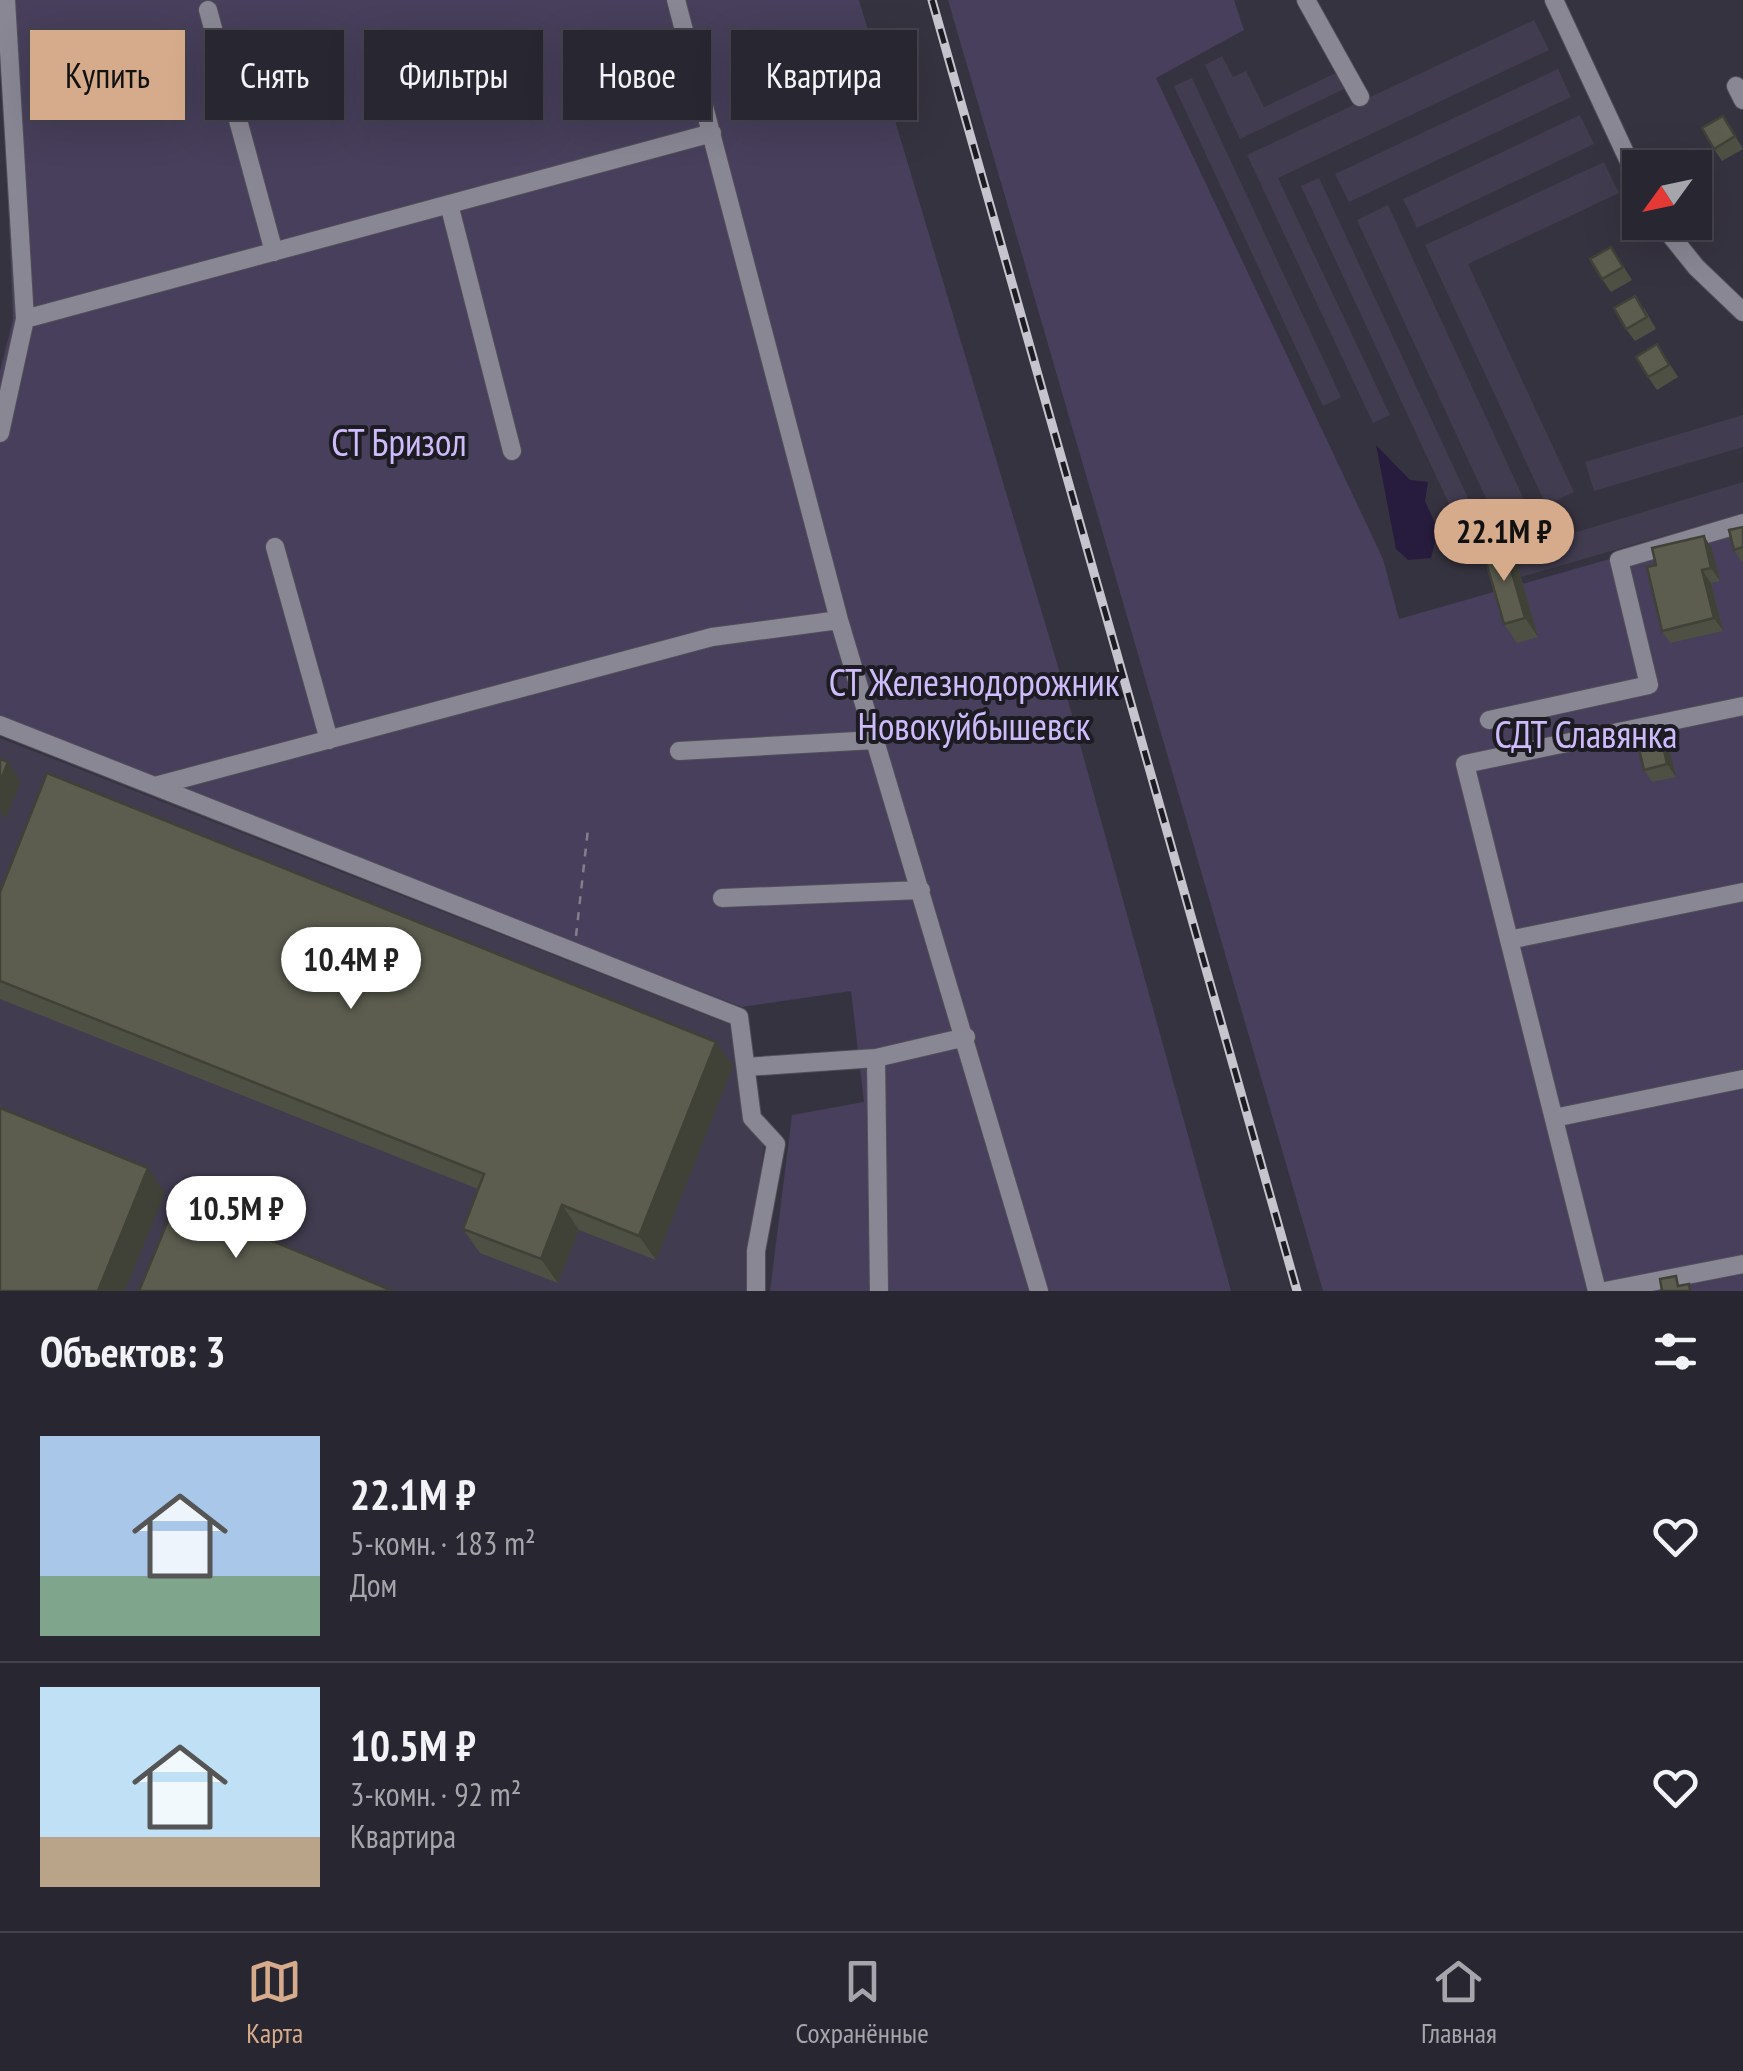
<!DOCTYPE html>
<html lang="ru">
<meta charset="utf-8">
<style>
:root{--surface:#282630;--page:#34323c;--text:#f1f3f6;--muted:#a5a5ab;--line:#44434c;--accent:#d6ab8b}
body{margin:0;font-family:"PT Sans Narrow",sans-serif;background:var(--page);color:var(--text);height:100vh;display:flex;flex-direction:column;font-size:38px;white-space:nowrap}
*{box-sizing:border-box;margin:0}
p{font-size:32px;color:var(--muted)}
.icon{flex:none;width:55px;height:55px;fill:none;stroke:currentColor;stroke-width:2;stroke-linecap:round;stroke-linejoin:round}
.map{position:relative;height:1291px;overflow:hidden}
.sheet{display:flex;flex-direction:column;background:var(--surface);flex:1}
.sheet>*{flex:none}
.banner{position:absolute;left:30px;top:30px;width:1000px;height:90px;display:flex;gap:20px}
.needle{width:65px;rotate:237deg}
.fabs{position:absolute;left:1622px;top:150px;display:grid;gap:20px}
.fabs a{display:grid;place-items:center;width:90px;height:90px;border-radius:0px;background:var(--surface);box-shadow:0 10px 40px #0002,0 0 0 2px var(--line);font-size:50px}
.price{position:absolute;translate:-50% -85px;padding:0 22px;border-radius:35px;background:#fff;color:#222;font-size:32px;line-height:65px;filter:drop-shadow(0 2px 5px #0008)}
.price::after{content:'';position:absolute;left:50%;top:60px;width:30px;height:22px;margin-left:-15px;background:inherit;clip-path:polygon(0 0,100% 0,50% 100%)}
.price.selected{background:var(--accent);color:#111}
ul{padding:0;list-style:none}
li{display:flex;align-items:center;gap:30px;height:250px;padding:0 40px}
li+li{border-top:2px solid var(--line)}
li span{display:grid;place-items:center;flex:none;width:280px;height:200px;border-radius:0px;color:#555}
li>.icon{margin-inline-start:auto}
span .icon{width:120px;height:120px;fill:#fffc;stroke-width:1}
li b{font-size:42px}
h2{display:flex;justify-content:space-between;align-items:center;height:120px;padding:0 40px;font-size:42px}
.tag{padding:0 35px;border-radius:0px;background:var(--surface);box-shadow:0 10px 40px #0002,0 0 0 2px var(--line);font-size:35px;line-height:90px}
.tag.selected{background:var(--accent);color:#111}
.menu{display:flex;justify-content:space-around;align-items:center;height:140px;border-top:2px solid var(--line);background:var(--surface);font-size:28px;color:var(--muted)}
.menu a{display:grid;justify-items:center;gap:5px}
.menu .selected{color:var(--accent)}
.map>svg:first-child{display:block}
.built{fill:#413c4f}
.green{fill:#473f5b}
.water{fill:#271c3d}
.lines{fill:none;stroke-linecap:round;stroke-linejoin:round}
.minor-casing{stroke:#524f5a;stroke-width:20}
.path{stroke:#817f89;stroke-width:2.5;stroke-dasharray:8 8;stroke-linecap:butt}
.minor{stroke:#8a8795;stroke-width:18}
.rail-casing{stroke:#c6c4cd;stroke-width:9}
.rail{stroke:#1d1c22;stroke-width:5;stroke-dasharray:15;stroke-linecap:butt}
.wall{fill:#4f5044}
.shaded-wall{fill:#404137}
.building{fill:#5c5d4f;stroke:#404137;stroke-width:2.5}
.labels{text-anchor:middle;stroke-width:8;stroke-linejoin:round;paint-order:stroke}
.park-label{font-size:38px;fill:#cdbbfb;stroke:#1d1c22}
</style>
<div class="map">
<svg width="1743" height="1291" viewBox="0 0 1743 1291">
<rect width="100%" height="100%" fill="#363340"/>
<!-- built -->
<path class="built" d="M1534,20l15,30 -271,128 112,237 -17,8 -126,-268z
M1222,56l11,21 13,-6 18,36 76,-36 8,16 -108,52 -35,-74z
M1558,69l13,28 -222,105 -14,-28z
M1192,78l149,319 -18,9 -149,-320z
M1580,115l14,29 -177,84 -14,-29z
M1604,162l15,31 -151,71 106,228 -28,13 -121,-260z
M1319,178l149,320 -18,8 -149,-320z
M1388,205l138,299 -31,14 -138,-298z
M1743,415v32l-149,44 -9,-29z
M1743,482v31l-222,64 -4,-13 -24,-7z
M0,738l734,288 11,96 19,23 -18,146h-746z"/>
<!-- green -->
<path class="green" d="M0,0h859l206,690 166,601h-461l22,-176 72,-13 -13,-111 -109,16 -742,-286v-350l13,-52z
M948,0h286l10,30 -88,48 227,481 16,60 344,-98v770h-420z"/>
<!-- water -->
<path class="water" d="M1376,445l34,35 18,2 -3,19 13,29 -7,28 -23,2 -12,-11z"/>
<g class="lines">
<defs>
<path id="minor" d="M676,0l163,620 200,671
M1306,0l54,97
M1554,0l86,185
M208,10l66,242
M1736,86l7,14
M449,204l63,247
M1660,222l36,45 47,45
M25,319l687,-186
M0,433l25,-114 -19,-319
M275,547l54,193
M1489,720l160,-35 -30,-125 124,-37
M0,725l739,292 13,101 24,26 -20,107v40
M679,751l196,-11
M155,786l557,-149 127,-17
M722,898l199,-8
M1509,940l234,-48
M876,1058l3,233
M746,1067l130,-9 90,-21
M1554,1118l189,-39
M1597,1291l-132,-527 278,-58
M1605,1291l138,-27"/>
</defs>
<!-- minor casing -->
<use href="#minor" class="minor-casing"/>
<!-- path -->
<path class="path" d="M576,936l12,-107"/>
<!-- minor -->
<use href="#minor" class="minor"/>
<defs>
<path id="rail" d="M932,0l365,1291"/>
</defs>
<!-- rail casing -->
<use href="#rail" class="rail-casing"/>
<!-- rail -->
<use href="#rail" class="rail"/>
</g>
<!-- wall -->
<path class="wall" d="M1723,116l20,33 -21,12 -8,-12z
M1611,247l21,33 -21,12 -9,-13z
M1644,308l12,21 -21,12 -9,-12z
M1657,344l21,33 -21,13 -9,-13z
M1743,527v35h-1l-8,-12z
M1704,536l8,13 8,32 -9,2 12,48 -53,12 -8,-12 -6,-66z
M1504,545l13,19 21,73 -21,6 -13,-19z
M1668,743l8,34 -24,5 -8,-12z
M0,892l716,150 17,24 -77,194 -77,-30 -21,53 -78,-30 -17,-24 15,-40 -478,-190z"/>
<!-- shaded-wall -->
<path class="shaded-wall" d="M1704,536l8,13 8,32 -9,-13z
M1504,545l13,19 21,73 -13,-19z
M1702,570l9,13 12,48 -9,-13z
M1660,731l8,12 8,34 -9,-13z
M8,762l13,19 -15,38 -6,-8v-29z
M716,1042l17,24 -77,194 -17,-24z
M148,1168l17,25 -40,98h-27z
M562,1205l17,25 -21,53 -17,-24z"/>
<!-- building -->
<path class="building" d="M1723,116l12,20 -21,13 -12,-21z
M1611,247l12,20 -21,12 -12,-20z
M1635,296l12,21 -21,12 -12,-21z
M1657,344l12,21 -21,12 -12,-20z
M1743,527v20l-9,3 -5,-20z
M1704,536l7,32 -9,2 12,48 -52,13 -15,-64 9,-2 -4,-17z
M1504,545l21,73 -21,6 -21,-73z
M1660,731l7,33 -23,6 -8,-34z
M0,759l8,3 -8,20z
M47,773l669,269 -77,194 -77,-31 -21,54 -78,-30 21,-55 -484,-193v-89z
M0,1108l148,60 -50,123h-98z
M176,1201l217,90h-254z
M1676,1276l2,10 11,-2 1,7h-28l-2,-12z"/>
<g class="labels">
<!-- park labels -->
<g class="park-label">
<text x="399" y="456">СТ Бризол</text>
<text x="974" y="696">СТ Железнодорожник<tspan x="974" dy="44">Новокуйбышевск</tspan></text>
<text x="1586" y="748">СДТ Славянка</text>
</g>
</g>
</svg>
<div class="fabs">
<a><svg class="needle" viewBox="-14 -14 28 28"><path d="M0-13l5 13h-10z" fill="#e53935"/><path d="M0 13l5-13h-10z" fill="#a5a5ab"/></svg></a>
</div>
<b class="price selected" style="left:1504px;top:584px">22.1M ₽</b>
<b class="price" style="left:351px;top:1012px">10.4M ₽</b>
<b class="price" style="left:236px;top:1261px">10.5M ₽</b>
<div class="banner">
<a class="tag selected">Купить</a>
<a class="tag">Снять</a>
<a class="tag">Фильтры</a>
<a class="tag">Новое</a>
<a class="tag">Квартира</a>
</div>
</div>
<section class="sheet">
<h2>Объектов: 3<svg class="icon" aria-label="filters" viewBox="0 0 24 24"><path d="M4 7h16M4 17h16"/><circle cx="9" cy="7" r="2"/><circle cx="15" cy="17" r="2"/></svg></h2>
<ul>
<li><span style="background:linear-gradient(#a9c7e8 70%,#7fa58c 0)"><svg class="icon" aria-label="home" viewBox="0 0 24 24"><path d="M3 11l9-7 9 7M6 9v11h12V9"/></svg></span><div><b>22.1M ₽</b><p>5-комн. · 183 m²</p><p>Дом</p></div><svg class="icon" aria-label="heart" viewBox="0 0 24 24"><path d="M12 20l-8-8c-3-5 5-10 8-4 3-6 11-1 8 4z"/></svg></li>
<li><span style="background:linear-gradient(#bfe0f5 75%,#b9a48a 0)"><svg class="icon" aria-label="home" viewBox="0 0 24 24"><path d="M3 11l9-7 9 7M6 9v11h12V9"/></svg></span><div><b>10.5M ₽</b><p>3-комн. · 92 m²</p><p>Квартира</p></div><svg class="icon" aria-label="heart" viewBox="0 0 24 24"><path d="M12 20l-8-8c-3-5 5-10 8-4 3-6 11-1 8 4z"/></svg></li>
</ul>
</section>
<nav class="menu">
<a class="selected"><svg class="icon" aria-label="map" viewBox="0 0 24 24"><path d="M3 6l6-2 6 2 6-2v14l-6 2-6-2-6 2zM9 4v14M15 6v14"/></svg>Карта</a>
<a><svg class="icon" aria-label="saved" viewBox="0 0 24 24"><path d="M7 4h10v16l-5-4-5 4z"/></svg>Сохранённые</a>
<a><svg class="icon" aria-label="home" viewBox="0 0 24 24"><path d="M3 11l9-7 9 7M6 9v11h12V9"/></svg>Главная</a>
</nav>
